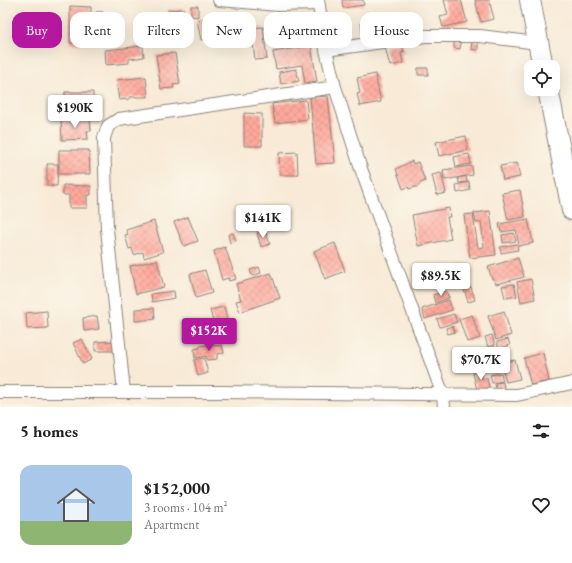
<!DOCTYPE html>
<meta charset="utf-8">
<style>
:root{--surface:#fff;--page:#f6f6f6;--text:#222;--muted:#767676;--accent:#b5179e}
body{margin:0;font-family:"EB Garamond",serif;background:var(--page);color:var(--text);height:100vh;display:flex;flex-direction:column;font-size:15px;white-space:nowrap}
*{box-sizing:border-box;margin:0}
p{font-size:13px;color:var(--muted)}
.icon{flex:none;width:22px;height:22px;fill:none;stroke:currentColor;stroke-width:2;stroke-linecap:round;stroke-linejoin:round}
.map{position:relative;height:407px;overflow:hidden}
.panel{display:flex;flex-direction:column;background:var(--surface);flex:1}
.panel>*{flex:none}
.top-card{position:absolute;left:12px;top:12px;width:548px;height:36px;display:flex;gap:8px}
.controls{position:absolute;left:524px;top:60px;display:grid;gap:8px}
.controls a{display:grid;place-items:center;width:36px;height:36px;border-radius:8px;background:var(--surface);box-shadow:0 4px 16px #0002;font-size:20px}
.price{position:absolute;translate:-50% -34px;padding:0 9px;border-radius:4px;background:#fff;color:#222;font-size:13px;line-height:26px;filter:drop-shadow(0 1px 2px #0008)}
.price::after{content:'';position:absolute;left:50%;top:24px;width:12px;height:9px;margin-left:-6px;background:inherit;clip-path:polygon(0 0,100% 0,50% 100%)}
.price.active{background:var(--accent);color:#fff}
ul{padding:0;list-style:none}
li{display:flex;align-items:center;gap:12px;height:100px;padding:0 20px}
li span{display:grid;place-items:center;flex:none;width:112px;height:80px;border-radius:12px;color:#555}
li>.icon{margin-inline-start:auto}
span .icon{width:48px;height:48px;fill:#fffc;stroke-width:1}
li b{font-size:17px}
h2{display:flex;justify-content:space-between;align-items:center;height:48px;padding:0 20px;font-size:17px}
.tag{padding:0 14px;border-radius:12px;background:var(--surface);box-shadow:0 4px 16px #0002;font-size:14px;line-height:36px}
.tag.active{background:var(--accent);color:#fff}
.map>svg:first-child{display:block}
.building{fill:url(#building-cross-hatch)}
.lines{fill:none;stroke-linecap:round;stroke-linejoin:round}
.minor-casing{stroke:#8a8379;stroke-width:14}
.trunk-casing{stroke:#8a8379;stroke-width:22}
.minor{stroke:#fff;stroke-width:12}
.trunk{stroke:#fff;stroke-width:20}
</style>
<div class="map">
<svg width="572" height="407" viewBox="0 0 572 407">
<defs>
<pattern id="building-cross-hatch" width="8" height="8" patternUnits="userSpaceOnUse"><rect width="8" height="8" fill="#ffa89c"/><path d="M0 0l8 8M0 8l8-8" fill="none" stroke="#da9086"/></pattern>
</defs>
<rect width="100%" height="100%" fill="#fbf7ec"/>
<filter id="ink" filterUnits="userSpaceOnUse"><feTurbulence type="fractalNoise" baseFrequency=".025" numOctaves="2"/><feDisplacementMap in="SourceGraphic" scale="8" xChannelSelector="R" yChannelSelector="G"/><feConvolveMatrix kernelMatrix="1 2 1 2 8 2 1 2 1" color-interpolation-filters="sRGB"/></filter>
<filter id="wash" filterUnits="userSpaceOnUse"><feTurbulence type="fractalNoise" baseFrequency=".012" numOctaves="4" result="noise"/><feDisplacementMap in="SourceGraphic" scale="16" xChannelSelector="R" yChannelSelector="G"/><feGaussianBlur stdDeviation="0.9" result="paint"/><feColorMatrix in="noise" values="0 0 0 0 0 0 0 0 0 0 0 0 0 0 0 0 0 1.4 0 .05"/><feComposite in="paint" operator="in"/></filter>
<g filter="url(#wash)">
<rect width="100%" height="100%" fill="#f8ead6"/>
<g id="blocks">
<!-- building -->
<path class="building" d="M342,0h21l1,5 -21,3z
M444,0h17l6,22 -24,5 -3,-10 8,-2z
M475,0h14l5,19 -13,3z
M70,6l21,1 -1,37 -20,-1z
M191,6h7v11l-7,-1z
M184,9l1,15 -15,1 -2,-15z
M96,12h7v6h-7z
M219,16l3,20 -21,4 -4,-20z
M346,19l3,11 -11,3 1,4 -7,2 -4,-15z
M368,21l1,11 -7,1 -1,-11z
M263,27l4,32 -12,1 -4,-32z
M454,40h7l-1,9 -6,-1z
M472,41l6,1v8l-7,-1z
M402,43l2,9 -3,1 2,10 -13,3 -5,-19z
M143,46l1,11 -15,2v4l-23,2 -1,-15z
M311,46l6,35 -12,2 -3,-18 -26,4 -3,-17z
M175,53l5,31 -7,1 1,3 -13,1 -5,-34z
M418,68h10v7h-10z
M296,69l3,12 -18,3 -2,-12z
M375,74l6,28 -21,4 -3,-12 3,-1 -3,-15z
M146,77l2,20h-18v2l-11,1 -3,-20z
M65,92h28v17l-28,1z
M328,96l7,67 -19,1 -6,-67z
M306,100l2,19 -33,4 -3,-19z
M244,113l18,1v32h-18z
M90,119l1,12h-4l1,8 -26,1 -1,-20z
M466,136l2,14 -29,6 -3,-14z
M59,150h30l1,24h-31z
M297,152l1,23h-18l-1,-22z
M469,154l2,10 -15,3 -2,-10z
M412,161l1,3 5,-2 7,19 -6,3v2l-10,3 -1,-2 -5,2 -7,-20z
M517,163l3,14 -17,3 -3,-14z
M47,164h11l-1,22h-10z
M472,166l1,9 -29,5 -1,-10z
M441,173l5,20 -9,2 -5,-20z
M466,176l1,6 -8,1 -1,-5z
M469,182l1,8 -13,3 -1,-8z
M63,185l28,1v9h-4v13h-18v-13h-6z
M520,190l5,27 -17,3 -6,-27z
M449,208l1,9h-3l4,22 -33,7 -6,-31z
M490,211l6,44 -26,3 -6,-43 9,-1 5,34 6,-1 -3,-25 -5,1 -2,-10z
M188,217l10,24 -14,5 -10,-24z
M528,219l5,24 -14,3 -3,-16 -15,2 -2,-8z
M154,221l9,31 -19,6 -1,-6 -9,3 -2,-7 -3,1 -4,-14 3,-1 -2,-4z
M265,230l5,14 -9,3 -4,-14z
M233,233l3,8 -6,2 -2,-8z
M514,233l2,8 -13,2 -1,-8z
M335,243l10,28 -20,8 -11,-28z
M517,244l1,6 -17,3 -1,-6z
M225,247l11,32 -7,2 -1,-3 -6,2 -8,-29z
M518,258l6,19 -28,7 -2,-5h-2l-4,-12z
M157,260l7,27 -28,7 -6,-28z
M466,265l3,16 -18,3 -3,-16z
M259,267l2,6 -9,3 -2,-6z
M205,270l7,23 -16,5 -6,-24z
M271,273l9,25 -40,14 -4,-11 5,-1 -5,-16z
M531,279l4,20 -14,3 -4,-20z
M514,284l3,12 -12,2 -3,-12z
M471,287l4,13 -7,2 -4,-13z
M174,291l1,7 -23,4 -1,-8z
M446,291l3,7 -14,5 -2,-8z
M449,300l3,10 -27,9 -3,-10z
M224,307l6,23 -14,3 -6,-23z
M154,308l1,11 -20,2v-12z
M47,311l1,17 -21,1 -1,-16z
M504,311l7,24 -15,5 -8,-24z
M454,314l3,8 -17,5 -3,-8z
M472,315l8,23 -13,4 -8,-23z
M97,316l2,13 -15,2 -1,-13z
M453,326l2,6 -7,2 -2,-6z
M492,335l3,10 -7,2 -3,-10z
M82,339l10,20 -9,5 -10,-21z
M508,339l2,6 -11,4 -2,-7z
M116,341v10h-21v-9z
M214,344v2l8,-1 2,8 -7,1v5l-10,1 -1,-4 -11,2 -1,-9 6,-1v-2z
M495,349l3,17 -24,4 -4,-17z
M543,353l6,28 -18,4 -7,-27z
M204,358l4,15 -10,3 -4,-16z
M515,360l5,19 -14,3 -5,-19z
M481,371l1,8 5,-1 2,10 -12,2 -4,-17z
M501,373l2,8 -11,2 -2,-8z
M503,382l1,6 -8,1 -1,-6z"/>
</g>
</g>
<g filter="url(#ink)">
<use href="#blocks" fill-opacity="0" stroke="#8a8379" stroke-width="1"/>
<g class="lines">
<defs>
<path id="minor" d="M219,0l59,5 40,-1
M318,0l8,50 9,37 25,79 83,229 1,12
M326,50l99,-14h55l58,7
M0,392h222l295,3 55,-12
M124,392l-17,-163 -3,-91 4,-12 11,-7 216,-32"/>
<path id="trunk" d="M530,0l13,67
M548,89l24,121"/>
</defs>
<!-- minor casing -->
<use href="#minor" class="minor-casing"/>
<!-- trunk casing -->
<use href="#trunk" class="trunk-casing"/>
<!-- minor -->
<use href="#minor" class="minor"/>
<!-- trunk -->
<use href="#trunk" class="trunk"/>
</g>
</g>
</svg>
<div class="controls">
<a><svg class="icon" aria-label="locate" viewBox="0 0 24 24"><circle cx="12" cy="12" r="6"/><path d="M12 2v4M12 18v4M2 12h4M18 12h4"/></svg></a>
</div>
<b class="price" style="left:75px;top:129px">$190K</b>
<b class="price" style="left:263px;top:239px">$141K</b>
<b class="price" style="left:441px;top:297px">$89.5K</b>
<b class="price active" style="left:209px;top:352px">$152K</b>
<b class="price" style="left:481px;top:381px">$70.7K</b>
<div class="top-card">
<a class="tag active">Buy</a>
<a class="tag">Rent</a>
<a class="tag">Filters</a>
<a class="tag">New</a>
<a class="tag">Apartment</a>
<a class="tag">House</a>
</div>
</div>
<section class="panel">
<h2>5 homes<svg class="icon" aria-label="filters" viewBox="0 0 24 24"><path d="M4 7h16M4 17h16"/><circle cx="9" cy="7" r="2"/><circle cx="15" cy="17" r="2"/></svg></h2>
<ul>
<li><span style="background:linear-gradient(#a9c7e8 70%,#8fb573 0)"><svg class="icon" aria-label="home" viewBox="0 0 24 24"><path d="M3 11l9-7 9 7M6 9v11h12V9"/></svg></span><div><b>$152,000</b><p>3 rooms · 104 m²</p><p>Apartment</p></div><svg class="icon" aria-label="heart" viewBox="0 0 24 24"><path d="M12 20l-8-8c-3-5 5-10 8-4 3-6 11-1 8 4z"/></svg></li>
</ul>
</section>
